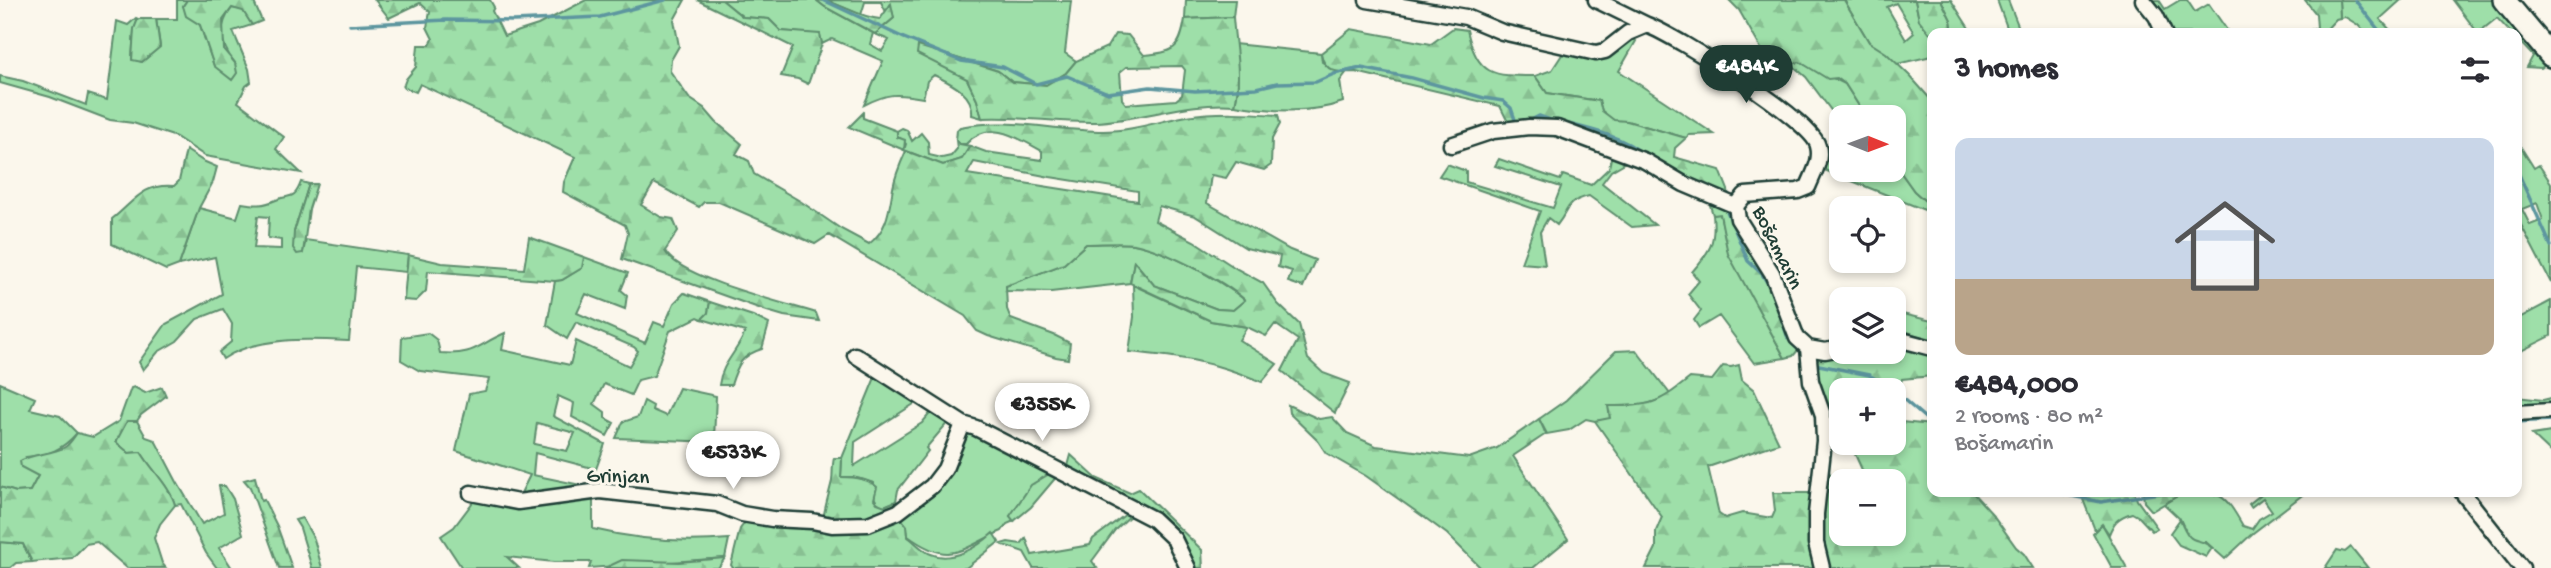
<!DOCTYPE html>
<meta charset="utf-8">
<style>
:root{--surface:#fff;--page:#f7f7f7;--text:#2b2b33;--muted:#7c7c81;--accent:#1f3d34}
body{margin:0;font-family:"Gochi Hand",sans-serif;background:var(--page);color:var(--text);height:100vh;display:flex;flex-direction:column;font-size:26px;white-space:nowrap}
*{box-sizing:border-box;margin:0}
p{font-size:23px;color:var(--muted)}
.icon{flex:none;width:38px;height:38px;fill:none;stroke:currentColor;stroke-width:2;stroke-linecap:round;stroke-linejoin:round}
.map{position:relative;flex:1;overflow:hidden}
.sheet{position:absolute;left:1927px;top:28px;width:595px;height:469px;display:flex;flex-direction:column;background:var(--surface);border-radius:14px;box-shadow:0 4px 10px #0003}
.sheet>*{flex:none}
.needle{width:46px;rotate:91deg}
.buttons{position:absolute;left:1829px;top:105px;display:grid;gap:14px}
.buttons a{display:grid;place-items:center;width:77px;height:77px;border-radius:14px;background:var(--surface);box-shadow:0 4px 10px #0003;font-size:35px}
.price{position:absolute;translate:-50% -60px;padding:0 16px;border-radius:24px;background:#fff;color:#222;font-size:23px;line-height:46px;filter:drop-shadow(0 2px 4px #0008)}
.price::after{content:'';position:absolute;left:50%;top:42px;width:21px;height:16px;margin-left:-10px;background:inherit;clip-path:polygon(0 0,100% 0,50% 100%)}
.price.selected{background:var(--accent);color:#fff}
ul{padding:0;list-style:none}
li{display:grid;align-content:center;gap:14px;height:371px;padding:0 28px}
li span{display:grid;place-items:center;height:217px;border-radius:14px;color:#555}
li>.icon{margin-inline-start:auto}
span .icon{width:126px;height:126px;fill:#fffc;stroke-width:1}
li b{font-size:30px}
h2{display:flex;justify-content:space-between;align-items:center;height:84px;padding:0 28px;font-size:30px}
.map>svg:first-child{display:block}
.green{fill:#9edfa9;stroke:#5e8e6e;stroke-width:2;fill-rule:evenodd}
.forest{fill:url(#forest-firs);stroke:#5e8e6e;stroke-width:2;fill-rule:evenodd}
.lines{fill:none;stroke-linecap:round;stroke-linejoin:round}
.stream{stroke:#5d969f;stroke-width:3.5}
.street-casing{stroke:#1f3d34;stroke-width:19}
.primary-casing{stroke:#1f3d34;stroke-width:26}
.street{stroke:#fbf7ec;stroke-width:14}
.primary{stroke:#fbf7ec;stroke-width:21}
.labels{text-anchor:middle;stroke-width:6;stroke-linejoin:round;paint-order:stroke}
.street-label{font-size:21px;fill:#1f3d34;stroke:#fbf7ec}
</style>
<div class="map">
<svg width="2551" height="568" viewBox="0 0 2551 568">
<defs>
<pattern id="forest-firs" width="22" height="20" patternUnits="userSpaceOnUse" patternTransform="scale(1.75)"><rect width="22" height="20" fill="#9edfa9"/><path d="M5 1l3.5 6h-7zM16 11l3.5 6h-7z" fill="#88c092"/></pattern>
</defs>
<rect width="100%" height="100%" fill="#fbf7ec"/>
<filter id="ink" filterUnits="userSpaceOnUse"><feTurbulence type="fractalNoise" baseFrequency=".0143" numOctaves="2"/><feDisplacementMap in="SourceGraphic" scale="14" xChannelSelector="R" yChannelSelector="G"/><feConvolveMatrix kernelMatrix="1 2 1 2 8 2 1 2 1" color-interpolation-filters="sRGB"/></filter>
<g filter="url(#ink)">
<!-- green -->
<path class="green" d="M177,0h10l-4,6 17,19 14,41 21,-3c-15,-18 -17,-37 -3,-55l11,2 9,15 -19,6 16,38 2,13 -5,4 -8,16 46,35 -8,12 25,24 -96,-17 -29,-19 -43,-14 -23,-3 -60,-23 -50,-14v-7l23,5 63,24 2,-11 19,6 10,-79 11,4 8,-7 2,1 -4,11 -2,29 10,3 18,-16 -4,-27h21z
M722,0h94l9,7 48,26 -3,11 12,7 7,-11 -14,-6 19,-16 -4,-13 -4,7 -5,-10h-16l-4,13 -35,-15 245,1 -6,52 11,8 -10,12 -19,12 -35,-3 -14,-11 -80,-25 49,33 10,21 5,18 -10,-3c2,-22 -22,-32 -38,-40l-7,6 -4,17c-27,-5 -35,-5 -59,7l19,-44 -51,-22 -10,5 -2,-9 -39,-4 -12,-12 -26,-2z
M1186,0h49l-2,17 -48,2z
M1844,0h71l4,20 13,16v20l-35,8 -28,-22zM1896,3l18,30 -8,7 -19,-33z
M1941,0h10l21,33h-19l-2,-13z
M1997,0h11l13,33h-12z
M2149,0h10l6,9 15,-9h7l8,12 14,-8 20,29h-61z
M2339,0h62l-21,19 13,14h-28l-7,-8 -13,-8 -5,1z
M2453,0h43l51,64 -6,4 -14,-1 6,-11 -16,-17 -1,-6h-5l-14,-15 -19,15z
M1631,38l5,3 -17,30 95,63 -25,1 -3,3 -59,-17h-13l-12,-10 -3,-10 -52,-8 -12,-17 17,-6 13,-20 30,6z
M1234,44l87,9 1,9 18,11h6l-6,8 3,21c-32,12 -75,9 -108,3l3,-15z
M1800,62l45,22 21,33h-25v5l-2,-1 -33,-44 -15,-13z
M902,128l5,2 5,11 9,-8 7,9 1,13 13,3 9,-2 6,-7 -1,-9 4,4 10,2 -8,13 -19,6 -39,-15 2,-6 -10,-10 1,-3z
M1841,137v33h18l7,5 2,-5h26v-7l20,28 18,16v6l-110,-44c2,-15 4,-25 19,-32z
M2517,141l17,27 5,-3 12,18v100l-31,-60 -3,1zM2537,203l6,17 -13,5 -8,-16z
M1612,153l18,7 -19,11 -9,12 53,42 -23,2 -43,-31c-26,7 -18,12 -32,29l-9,-7 -8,14 5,33 -24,-2 19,-52 -101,-35 8,-12 19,7v11l87,26 8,-21 -66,-21 4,-7 61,21 3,-5 28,10 18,-17z
M301,182l8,2 -15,48 9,20 3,-12 102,15 -2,17 -50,-5 -7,74c-39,-2 -92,-5 -126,18l-4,-7 12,-10 1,-18 -9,-15 -26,10 -20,22 -19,11 -15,18 -4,-8 27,-38 56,-30 -7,-37 -36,8 20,-57 38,10 5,-15c14,2 21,3 34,-3 14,-6 18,1 25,-18zM258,216l11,1 -1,21 13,2v9l-27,-1z
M1720,214l9,40 56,104 -31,5 -35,-47 -20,12 -5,-8 7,-9 -13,-17 11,-13 -7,-9c18,-21 24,-29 21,-57z
M1086,244c15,0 33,-2 48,0 33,6 86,36 111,56l-12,10 -16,-1 -63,-24 -20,-24 -4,22 -79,9 -45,-1 -1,-5 59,-22z
M584,257l44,16 -7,17 6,5 -2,14 -39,-15 -9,19 68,30 9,-21 10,4 10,-23 10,-10 26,9 -2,11 -6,6 -4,-2 -28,14 -16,45 -16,4 -7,15 -27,-11 -10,20 11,8v6l9,5 -7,13 -35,-19 2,-14 -16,-7 -5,20 52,28 -9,25 -61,-16 -2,22 57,12 -71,10 11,-22 -74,-24 13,-57 16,-3 4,-12 -69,-8 -19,-11 1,-23 26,-4 9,7 3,13c34,3 37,-8 65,-20l-3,17 68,15 6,-24 53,25 9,-15 -4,-4 -58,-25 -9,17 -20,-14 8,-44 7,-1 20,-12zM537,423l38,10 -8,18 -33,-7z
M1133,285l78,36 36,6 -8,13 38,24 -15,18c-50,-21 -80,-25 -133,-30l5,-35z
M2551,301v35l-34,17v-34z
M1636,350l34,44c-23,13 -35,12 -61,12l1,13 -15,2 -9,-2 -17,11 -22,4 -8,-15 27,-19 50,-49z
M876,375l41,27 -62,40 -1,24 68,-43 10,-12 17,10 -23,27 2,3 -30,39 -2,11 -12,5c-12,-4 -10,-11 -10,-23l-21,-6h-12l1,-19z
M0,383l35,15 -5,11 30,7 17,17c-15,17 -28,22 -51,24l12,19 -8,15 -14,1 -16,-5z
M679,388l37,8 -2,43 21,3 -1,4 -20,-4 -98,-4 7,-16 15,-5 6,-16 9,5 -1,4 14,6z
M2516,397l27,3 8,-2v7h-22l-12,-2z
M127,421h10l9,16 9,3 22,42 25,42 22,-11 -5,-27h6l8,13 10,35 -24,14 13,20h-15l-11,-15 -25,-49 -6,1c-5,-18 -24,-35 -34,-53l-12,1 -14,-11z
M970,431l84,40 -44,45 4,5 -7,3 -5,7c-41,17 -50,37 -94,5l-1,-10 -7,-9 65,-84z
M2551,432v21l-19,-18z
M2184,492c38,0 40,1 59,34l9,3 7,-10 13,-8 -9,-13 -12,9 -2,-3 15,-12 41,1 -52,40 -28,26 -19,-17h-12l-6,-6 -8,-17 -16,-15z
M593,496v33c45,11 90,14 136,10l-4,19 -136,10 2,-6h-37l-47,-5 12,11h-57l-21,-32 13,-9 22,-29z
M1130,511l4,1 -19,18 -20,27 -3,4 5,7h-64l-9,-16 -23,-8 7,-2 13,2 5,-6 6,17 58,-10 3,-6z
M302,518l12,21 8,29h-10l-12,-40 -5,-8z
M2102,524l25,44h-15l-19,-35z
M0,542l23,2 9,18 -16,1 -6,5h-10z
M2351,547l17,21h-43l12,-18 8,2z"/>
<!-- forest -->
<path class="forest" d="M187,0h66l9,21 -10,4 -9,-14 -11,-3 -9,12 1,30 11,13 2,10 -5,7 -18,-14 -14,-41 -14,-9 -3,-10z
M375,0h115l4,7 -2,4 12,25 34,-11 48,-25h99l-11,20 5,26 -8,14 -1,11 19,27 15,10 12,14 26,22 -6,10 13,7 5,13 46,27 41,28 28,15c19,-15 20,-34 24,-56 2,-12 8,-26 13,-37l37,14 19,-6 8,-13 16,6 56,8v-9c-24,-13 -53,-33 -76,-7h-7l-3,-4 1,-10 3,-3c47,-10 96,4 143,4 30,0 56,-10 84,-15 30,-5 61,-3 91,-1l2,9 -8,15 -1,26 -7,5 -28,-8 -10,16 -15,-3 -4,28 83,47 25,10 -12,27 -15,-5 4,-11 -14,-4 2,-11 -34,-8 -51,-32 -36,-10 -4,15 39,20 43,28 26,14 15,21 21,20 9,35 15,14 27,10 -15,30 -53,-42 16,-31 -23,-16 -9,12 -19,-9 -36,-6 -81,-38 4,-22 20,24 63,24 16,1 12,-10c-23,-20 -80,-50 -111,-56 -15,-2 -33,0 -48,0l-22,20 -58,22 1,23 4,10 43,16 16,8 -2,16 -12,-2 -68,-21 -11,-5 -12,-15 -136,-81 -14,9 -96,-42h-15l-5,5 -45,-24 -13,22 20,12 12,2 5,12 -13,20c14,27 120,52 151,62l3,8 -35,-5 -17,-5 -145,-52 6,-26 -3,-8 -62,-33 1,-10 11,-25 -155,-73 -4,8 -13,-5 3,-8 10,-12 2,-22h12l3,-6 -6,-12 3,-15 -10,-9 -31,15zM974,162l76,15 88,14v10l-171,-27z
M697,0h25l21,17 26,2 12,12 39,3 2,10 -14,40 -10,-5 -17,-3 12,-29z
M816,0c22,0 40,17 64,19l11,-15 3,14 -19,16 -50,-27z
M1729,0h115l25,42 17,11 24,23 22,25v106l-18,-16 -20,-28v-46h-28l-21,-33 -8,-6 -9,1 -28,-17 -9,2 -8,-16 -5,2 -4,9 -6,2 -29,-51z
M1915,0h26l10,20 2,13h-21v3l-13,-16z
M2305,0h34l1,18 -4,1 -13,14h-22l16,-5 -1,-14z
M1233,17c2,30 9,58 2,88 -47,-4 -92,15 -139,17 -38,1 -76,-6 -114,-4l-5,-18 -10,-21 -50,-25 1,-8 80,25 14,11 34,3 20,-12 10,-12 31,-14 8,-13 13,1 16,20c30,-3 36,-5 41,-36zM1182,66l3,4 -3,25 -6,5 -50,4 -4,-5 -2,-27 6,-5z
M138,19h18l4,28 -18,15 -10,-2 2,-31z
M1453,28l14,2c11,46 25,46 68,46l12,17 52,8 3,10 12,9 13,1 59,17 -11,10 -1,9 46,13 8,20 1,10 -115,-55 -104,-19 -10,-20 -144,-34c-17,1 -32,1 -35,-19l30,-24 80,15z
M863,113v5l34,13v6l8,3 -1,10 -55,-23z
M186,150l17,11 14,6 -4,15 -14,26 -20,57 -13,5 -54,-26v-25c22,-17 30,-36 62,-33l5,-5z
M309,184h8l-8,25 -6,44 -6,1 -4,-6 1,-16z
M1715,203l15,2 41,74 28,70 -6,7 -8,2 -57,-104 -8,-40 -7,1 -3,-10z
M529,237l55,20 -2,11 -20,12 -7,1 -127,-10 -2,20 -10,10 -12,-1 4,-45 34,8 82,6z
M710,302l43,14 16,8 -7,25c-21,6 -25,17 -31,36h-12c2,-21 19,-34 26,-53l-43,-13 6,-6z
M1894,312l38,9v20l-38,-14z
M1894,341l38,13v22l-30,3 -8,30v-19h-53v49l-11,-12 -22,-72 33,-3h53z
M1739,365l3,15 12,10 25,53 -71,24 11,47 6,4 17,-5 30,5 3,-7 -2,-18h39l5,75h-171l10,-20v-17l6,-14 -67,-96 15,-3 -2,-12c44,0 48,-1 82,-28l22,2 11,-14 8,1z
M134,387l11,6 17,-6 4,9 -25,19 -4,6h-10l-11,21 13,11 12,-1c10,17 30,36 34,53l-15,19 -6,14 8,25 4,5h-39l-30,-26 -11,2 -14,14 -40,4 -9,-18 -23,-2v-55l16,5 14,-1 8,-15 -17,-9 -1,-6c13,-8 32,-6 45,-14 5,-3 9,-10 12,-14l16,4 26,-16 12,-33z
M1288,405l31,14 13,-2 15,16 29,13 93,12 28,-10 42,-29 7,15 -33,22 55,83 -35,29h-52l-34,-34 -19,-14 -62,-44 -40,-23 -8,-12 -29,-28z
M1894,414l7,8 31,3v67h40l21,23 23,32 8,7 9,14h-209l-5,-25 6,-79 16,30v40h53v-53h-27l-13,-29 -9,-9h49z
M1071,455l25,23 34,15 9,-4 63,61 1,18h-10c-4,-14 -8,-28 -18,-39 -18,-20 -78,-45 -104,-58l-3,-5z
M834,458h8l-1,19c11,0 28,2 36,10l-3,12 3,4 8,3 11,-5 7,4 -36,16 -44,-1c2,-14 6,-26 9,-39 1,-8 0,-15 2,-23z
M1054,471l4,4 -27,32 -17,14 -4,-5 21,-31z
M255,477l6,24 3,-1 13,26 15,42h-13l-29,-81 -6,-7z
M2084,492h50l3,8 20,28 -5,3 -13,-14 -7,-4c-14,4 -18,9 -23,21l-7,-10 -7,6 -13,-33z
M2143,492h41l-32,19 -8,-9z
M900,517l7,9 1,11c7,5 15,14 23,17 21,9 47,-7 62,-21l6,9 -33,26h-233l-2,-3 9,-36 6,-8 107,11 13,-2z
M2180,519c12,31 16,15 32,29l-6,9 -27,-12 -9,-12z
M725,558l-7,10h-113l17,-8 57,2z"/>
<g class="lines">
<!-- stream -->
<path class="stream" d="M823,0l81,38 57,23 42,6 33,17 31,-8 41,17 42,-6 45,4 61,-3 21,-5 39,-1 18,-8 27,-6 51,10 72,20 19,3 8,7 4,12 5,3
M2355,0l26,33
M350,25l96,-5 68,1 86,-4 65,-17
M1527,122l12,-6 17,6
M1564,123c25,6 61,14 80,32
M2516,168l35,78
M1725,206l23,55 14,13 8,13
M1775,300l13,38 15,16
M1813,361l6,4 50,10 24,15
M1894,391l38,33
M2516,422l35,-2
M2053,492l48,10 65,-10"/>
<defs>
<path id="street" d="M1367,0l99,17 36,15 94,21 9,-2 23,-18 19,-8c29,11 165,95 171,121 4,15 -5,28 -10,41l-10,4 -53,4 -9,11 2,13 34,54 25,65 11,10 17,3 16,-3
M1596,0l51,25
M2143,0l13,16 8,17
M1451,145l42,-14 36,-4 28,1 88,33 39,23 52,22
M1894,338l38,10
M1808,348l3,33 12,34 1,26 -8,73v29l6,25
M855,355l108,69 13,4 177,91 21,20 14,29
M2516,413l35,-2
M2462,492l60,76
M471,493l47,9 82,-11 117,13 25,10 30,5 40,2 20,4 36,-1 30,-12 34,-26 13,-17 18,-45"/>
<path id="primary" d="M2504,0l47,56"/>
</defs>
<!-- street casing -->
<use href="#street" class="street-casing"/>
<!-- primary casing -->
<use href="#primary" class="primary-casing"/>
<!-- street -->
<use href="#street" class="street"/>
<!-- primary -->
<use href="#primary" class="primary"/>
</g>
</g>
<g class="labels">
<!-- street labels -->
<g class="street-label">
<text transform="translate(1779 247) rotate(64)" y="7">Bošamarin</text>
<text transform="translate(618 475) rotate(2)" y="7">Grinjan</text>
</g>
</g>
</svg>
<div class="buttons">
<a><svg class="needle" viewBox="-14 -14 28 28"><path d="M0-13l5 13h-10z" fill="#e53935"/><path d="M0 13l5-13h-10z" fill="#7c7c81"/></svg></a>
<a><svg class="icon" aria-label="locate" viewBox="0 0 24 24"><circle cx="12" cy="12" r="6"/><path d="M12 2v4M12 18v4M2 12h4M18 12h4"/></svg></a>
<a><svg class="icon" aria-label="layers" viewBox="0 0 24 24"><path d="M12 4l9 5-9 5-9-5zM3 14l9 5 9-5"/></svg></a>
<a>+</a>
<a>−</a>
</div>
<b class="price selected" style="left:1746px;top:105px">€484K</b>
<b class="price" style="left:1042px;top:443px">€355K</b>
<b class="price" style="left:733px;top:491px">€533K</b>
<section class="sheet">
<h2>3 homes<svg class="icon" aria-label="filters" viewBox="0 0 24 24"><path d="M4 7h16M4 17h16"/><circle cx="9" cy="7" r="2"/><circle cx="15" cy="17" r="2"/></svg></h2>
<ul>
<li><span style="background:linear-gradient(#c9d6e8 65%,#b9a48a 0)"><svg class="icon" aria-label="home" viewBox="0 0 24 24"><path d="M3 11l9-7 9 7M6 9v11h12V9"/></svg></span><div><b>€484,000</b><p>2 rooms · 80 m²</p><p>Bošamarin</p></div></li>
</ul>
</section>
</div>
